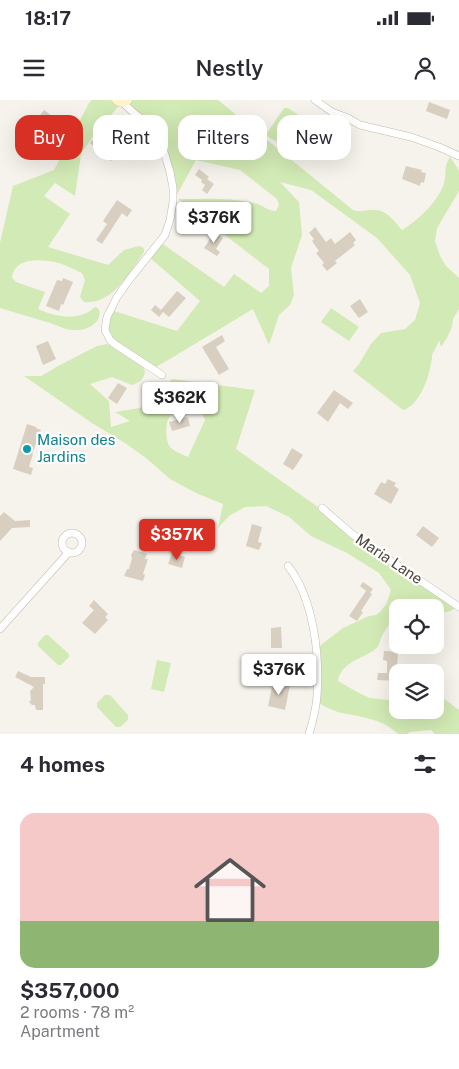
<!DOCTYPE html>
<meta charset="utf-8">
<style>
:root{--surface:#fff;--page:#f7f7f7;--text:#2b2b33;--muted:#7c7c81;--line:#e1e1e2;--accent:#d93025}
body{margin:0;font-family:"Public Sans",sans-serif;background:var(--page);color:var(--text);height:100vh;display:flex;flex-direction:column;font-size:19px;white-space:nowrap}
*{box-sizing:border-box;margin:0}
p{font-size:16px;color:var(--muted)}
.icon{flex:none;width:28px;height:28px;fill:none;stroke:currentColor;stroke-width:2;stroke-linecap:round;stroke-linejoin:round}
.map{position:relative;height:634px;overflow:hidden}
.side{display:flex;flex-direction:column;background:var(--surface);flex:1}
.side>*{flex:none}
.guide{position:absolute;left:15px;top:15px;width:430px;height:45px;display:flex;gap:10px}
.buttons{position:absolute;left:389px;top:499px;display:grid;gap:10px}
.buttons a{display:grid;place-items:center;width:55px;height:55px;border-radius:10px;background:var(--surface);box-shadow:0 5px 20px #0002;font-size:25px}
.price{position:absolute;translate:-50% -42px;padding:0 11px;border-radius:5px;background:#fff;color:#222;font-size:16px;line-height:32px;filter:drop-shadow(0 1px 2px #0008)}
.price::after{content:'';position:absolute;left:50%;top:30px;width:15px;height:11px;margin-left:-8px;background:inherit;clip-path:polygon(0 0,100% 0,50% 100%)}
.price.active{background:var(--accent);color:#fff}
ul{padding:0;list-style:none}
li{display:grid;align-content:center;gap:10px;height:265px;padding:0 20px}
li+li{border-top:1px solid var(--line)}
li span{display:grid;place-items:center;height:155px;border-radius:15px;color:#555}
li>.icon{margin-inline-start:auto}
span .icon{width:90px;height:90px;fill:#fffc;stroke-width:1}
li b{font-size:21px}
h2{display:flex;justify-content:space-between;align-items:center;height:60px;padding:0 20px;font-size:21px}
.chip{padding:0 18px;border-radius:15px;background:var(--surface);box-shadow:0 5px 20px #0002;font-size:18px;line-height:45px}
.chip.active{background:var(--accent);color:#fff}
.status{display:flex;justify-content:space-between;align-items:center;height:35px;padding:0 25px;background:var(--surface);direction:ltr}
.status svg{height:14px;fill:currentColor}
header{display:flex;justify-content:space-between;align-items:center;height:65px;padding:0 20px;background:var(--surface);font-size:22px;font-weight:600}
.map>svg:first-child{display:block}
.green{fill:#d2eab5;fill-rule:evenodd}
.building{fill:#d8cfc1}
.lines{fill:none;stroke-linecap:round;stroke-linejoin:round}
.street-casing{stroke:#c2bbae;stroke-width:8}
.secondary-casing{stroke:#d6c79b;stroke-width:11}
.street{stroke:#fff;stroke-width:7}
.secondary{stroke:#fff3cd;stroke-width:10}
.culture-dot{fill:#0f9aa8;stroke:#fff;stroke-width:2}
.labels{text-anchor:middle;stroke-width:4.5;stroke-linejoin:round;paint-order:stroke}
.culture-label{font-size:15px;fill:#0d838f;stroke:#fff;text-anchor:start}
.street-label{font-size:15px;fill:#4b4439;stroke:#fff}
</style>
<div class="status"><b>18:17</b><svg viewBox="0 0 49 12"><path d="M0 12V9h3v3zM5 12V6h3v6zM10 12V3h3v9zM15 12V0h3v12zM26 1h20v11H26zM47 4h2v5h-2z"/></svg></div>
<header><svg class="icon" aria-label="menu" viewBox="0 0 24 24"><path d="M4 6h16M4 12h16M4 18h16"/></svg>Nestly<svg class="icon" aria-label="person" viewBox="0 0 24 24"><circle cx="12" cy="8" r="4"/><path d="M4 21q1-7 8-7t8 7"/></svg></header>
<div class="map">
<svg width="459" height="634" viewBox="0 0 459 634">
<rect width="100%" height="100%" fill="#f6f3ec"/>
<!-- green -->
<path class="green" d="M92,0h16l9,2 2,4 -21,23 -17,25 -6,42 -20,-13 -11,13 26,18 -22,33 60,18 16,-15 15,-4 5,2v4c-13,20 -32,53 -60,50l-4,-5 5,-17 -3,-7c-9,-4 -18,-9 -27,-11 -15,-3 -41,-5 -43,16l4,4 29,10 -7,17c18,8 41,13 57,-2l4,2c4,15 -14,22 -26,21 -8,0 -16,-5 -23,-7 -17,-5 -33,-10 -50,-15v-65l13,-57 41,-16 35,-67z
M117,0h101l135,110c6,2 9,1 16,0 17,-2 23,9 33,20 15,-9 37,-29 42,-47 3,-11 -1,-15 6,-26l5,7 4,7v20l-22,37 -2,13 5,15 6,10 13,12v31l-6,10 -1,8 -5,11 -6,9 -2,-7c-1,5 -5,10 -7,15 0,2 0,5 -1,8 -2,15 -12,43 -28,47l-50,-39 6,-7 12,-20 10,-11 24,-4 10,-9 5,-17 -10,-28 -33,-37 -66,-48 -31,-8 19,20 3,33 -11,33 3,27 -4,10 -11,10 -10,30 -16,-36 -100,60 -46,-34 4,-25 66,21 23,-30 -51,-44 11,-15 64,45 10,-13 27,19 8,-7v-17l-91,-70c25,0 51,-2 76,4 8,1 13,8 22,8l3,-6 -2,-6 -37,-29 -44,-10 -23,42v-14l-16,-53z
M284,8h4l9,6v3l-17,24 -3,1 -10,-6v-3z
M331,208l28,19 -10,14 -28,-19z
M107,244l33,19 5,8c-1,9 -5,11 -13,14l-20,-8 -22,7 19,17 2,26 19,-6 -15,-9 25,-4 19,-13 13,-16 83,11 -19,59 222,157c-7,6 -14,8 -23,5v-3l-5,-1 -5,-3 -15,-1 -2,2 5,2h-6v-2l-2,2 -7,1 -1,6c-5,5 -13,17 -16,24 -2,5 -2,9 -8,13 -13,8 -32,12 -35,30l21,12 11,5 27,3 1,9h37v-11l8,-1 16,12v24h-24l-4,-4 -21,2 -2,2h-10c-16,-16 -39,-17 -60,-22 -7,-2 -15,-7 -22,-10v-51l6,-7 21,-16 26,-12 7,-1 5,-4 6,-8 4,-13 -12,-17 -32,-20 -36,-17 -22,-19 -23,-11 -21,1 -16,9 -11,12 5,-24 -27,-11 -26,-14 -24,-21 -21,-15 -33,-20 -68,-47h17l19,-11 37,-19zM193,302l9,11 3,7 -17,37c-6,-3 -13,-5 -18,-10 -4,-4 -5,-21 -2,-27 2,-5 12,-14 19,-13 3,1 7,4 10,6z
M45,535h3l21,19v3l-8,8h-3l-20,-19v-3z
M157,560l14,3 -7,29 -13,-3z
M105,595h5l18,20v5l-8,7h-4l-19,-20v-4z"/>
<!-- building -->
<path class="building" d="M429,2l21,8 -3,9 -21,-8z
M44,10l22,17 -8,10 -17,-13 2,-3 -5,-3z
M96,36l21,18 -6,7 -21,-18z
M321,36l3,7 -26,12 -4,-7 2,-1 -2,-6 6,-3 3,7z
M406,66l16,4 -1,2 5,1 -2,10 -3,-1 -1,4 -18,-7z
M199,69l10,8 -2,2 7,5 -7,10 -5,-4 3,-5 -4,-3 1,-2 -7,-5z
M117,100l15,10 -5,7 -5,-4 -20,31 -6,-4 11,-16 -4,-3z
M315,127l11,15 5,-4 4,6 15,-12 6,8 -3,3 2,2 -20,16 2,2 -10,8 -5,-6 2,-2 -8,-10 3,-2 -7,-10 2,-2 -5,-6z
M214,133l9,5 -7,11 4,3 -3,4 -13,-8z
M63,178l10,4 -10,23 -2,-1 -2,7 -13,-5 11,-26 5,1z
M177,191l9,7 -17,19 -6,-5 -4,5 -8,-7 4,-5 6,5z
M360,199l8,13 -9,6 -9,-12z
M222,235l3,6 -9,6 13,22 -10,6 -17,-28z
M48,241l8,18 -13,6 -7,-19z
M118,283l9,5 -10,16 -9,-6z
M334,290l19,13 -5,6 -8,-6 -12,19 -11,-9z
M188,317l2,9 -18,5 -3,-9z
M27,324l9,3v1l5,2 -9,24h1l-4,13 4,1 -2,7 -18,-6z
M292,348l11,7 -10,15 -10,-6z
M388,379l8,4 -2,3 5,3 -8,15 -17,-10 7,-12 4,2z
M4,412l11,9 15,-1v7l-18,1 -12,13v-25z
M252,424l10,3 -4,15 4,1 -3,7 -13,-4z
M423,426l16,12 -7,9 -16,-12z
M134,450l13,4 -2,5h3l-5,15 2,1 -2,6 -19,-5 3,-7h2l3,-11 -1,-3z
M172,453l13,4 -3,11 -14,-4z
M363,482l10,7 -3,4 2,1 -11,17 2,1 -6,9 -8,-5 17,-25 -6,-5z
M94,500l14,14 -3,3 3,3 -13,14 -13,-11 12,-13 -5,-4z
M281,527l1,21h-11v-20z
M384,551l14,1 -2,29 -19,-1 1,-7h9v-12l-4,-1z
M18,571l13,6h14v7h-2v26h-7l-1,-5h-3l-3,-3 2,-2 -1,-9 4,-4 -19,-10z
M273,582l17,3 -5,25 -17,-4z"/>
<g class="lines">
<defs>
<path id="street" d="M315,0l17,12 16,6 12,7 51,12 28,10 20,9
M122,2l13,12 15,11 7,10 5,10 8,27 3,16v14l-3,18 -5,15 -36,45 -12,17 -10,20 -2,13 5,10 6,5 46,30
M322,408l30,26 107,73
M62 443a10 10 0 1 1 20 0a10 10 0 1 1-20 0Z
M288,466c26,33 32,90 29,130 -1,13 -4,25 -8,38
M0,529l69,-77"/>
<path id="secondary" d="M117,0l5,2 5,-2"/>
</defs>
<!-- street casing -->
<use href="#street" class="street-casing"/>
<!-- secondary casing -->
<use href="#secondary" class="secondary-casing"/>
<!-- street -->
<use href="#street" class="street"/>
<!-- secondary -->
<use href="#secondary" class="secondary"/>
</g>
<!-- markers -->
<circle class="culture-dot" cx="27" cy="349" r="5"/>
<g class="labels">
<!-- culture labels -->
<g class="culture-label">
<text x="37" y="345">Maison des<tspan x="37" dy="17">Jardins</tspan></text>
</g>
<!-- street labels -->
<g class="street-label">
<text transform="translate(389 459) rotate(34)" y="5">Maria Lane</text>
</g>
</g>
</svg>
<div class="buttons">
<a><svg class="icon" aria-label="locate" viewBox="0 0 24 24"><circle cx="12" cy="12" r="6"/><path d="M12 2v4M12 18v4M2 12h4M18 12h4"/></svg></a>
<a><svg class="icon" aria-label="layers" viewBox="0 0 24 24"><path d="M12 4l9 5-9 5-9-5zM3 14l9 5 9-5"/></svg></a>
</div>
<b class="price" style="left:214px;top:144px">$376K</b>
<b class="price" style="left:180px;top:324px">$362K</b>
<b class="price active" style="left:177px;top:461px">$357K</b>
<b class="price" style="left:279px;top:596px">$376K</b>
<div class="guide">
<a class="chip active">Buy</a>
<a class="chip">Rent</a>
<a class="chip">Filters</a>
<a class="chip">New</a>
</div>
</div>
<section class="side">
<h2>4 homes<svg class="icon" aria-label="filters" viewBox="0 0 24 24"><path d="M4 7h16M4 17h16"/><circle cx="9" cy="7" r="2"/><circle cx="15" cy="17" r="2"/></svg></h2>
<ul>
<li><span style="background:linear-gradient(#f6c9c9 70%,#8fb573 0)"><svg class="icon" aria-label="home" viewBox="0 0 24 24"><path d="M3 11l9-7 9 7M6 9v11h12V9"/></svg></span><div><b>$357,000</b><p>2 rooms · 78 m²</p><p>Apartment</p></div></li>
</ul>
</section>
